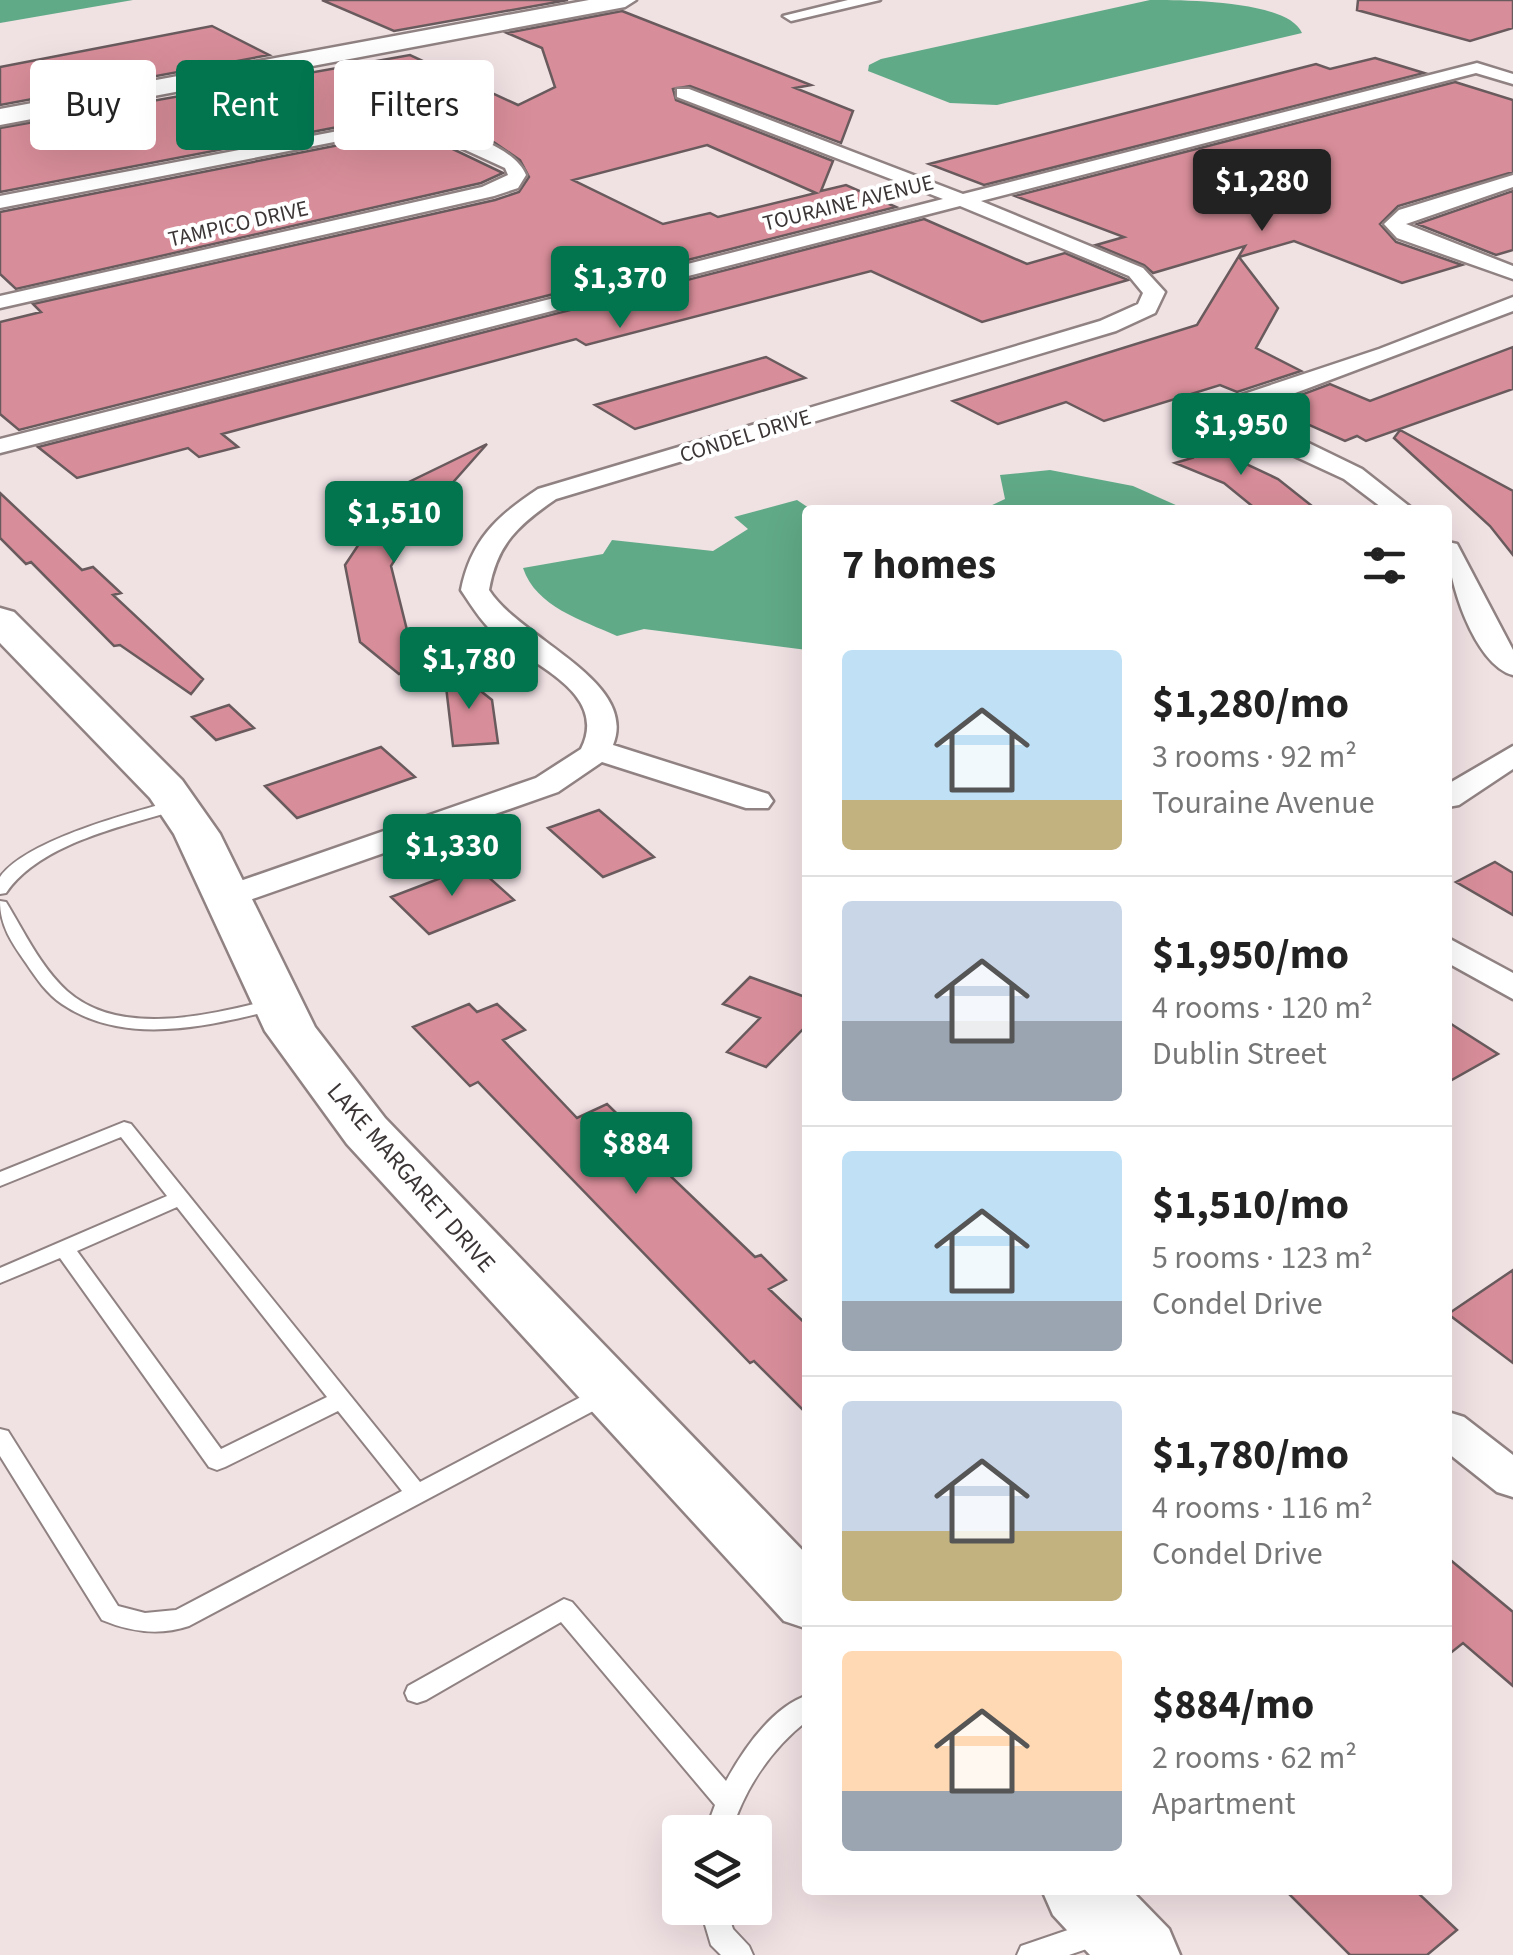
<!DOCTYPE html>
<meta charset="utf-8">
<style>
:root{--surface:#fff;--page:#f6f6f6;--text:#222;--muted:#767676;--line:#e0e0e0;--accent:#02744e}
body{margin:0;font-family:"Source Sans 3",sans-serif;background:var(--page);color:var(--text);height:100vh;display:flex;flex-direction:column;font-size:38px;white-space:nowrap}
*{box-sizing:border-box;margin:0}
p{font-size:32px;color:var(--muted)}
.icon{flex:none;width:55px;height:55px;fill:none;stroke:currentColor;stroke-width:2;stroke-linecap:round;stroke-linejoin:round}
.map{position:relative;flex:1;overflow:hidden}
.details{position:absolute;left:802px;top:505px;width:650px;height:1390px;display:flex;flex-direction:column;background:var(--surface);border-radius:10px;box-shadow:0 10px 40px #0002}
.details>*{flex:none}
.guide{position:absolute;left:30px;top:60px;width:622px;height:90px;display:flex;gap:20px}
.tools{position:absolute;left:662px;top:1815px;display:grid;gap:20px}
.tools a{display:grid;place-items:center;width:110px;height:110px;border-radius:10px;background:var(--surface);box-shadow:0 10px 40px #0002;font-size:50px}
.price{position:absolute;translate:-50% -85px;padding:0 22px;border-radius:10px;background:var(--accent);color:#fff;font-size:32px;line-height:65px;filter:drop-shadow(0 2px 5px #0008)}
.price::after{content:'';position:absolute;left:50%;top:60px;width:30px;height:22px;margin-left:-15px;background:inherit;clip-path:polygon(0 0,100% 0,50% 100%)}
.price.active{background:#222;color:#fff}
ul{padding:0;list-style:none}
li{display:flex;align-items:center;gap:30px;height:250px;padding:0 40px}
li+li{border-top:2px solid var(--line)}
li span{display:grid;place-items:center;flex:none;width:280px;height:200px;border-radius:10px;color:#555}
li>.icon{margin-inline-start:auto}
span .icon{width:120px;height:120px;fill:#fffc;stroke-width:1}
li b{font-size:42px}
h2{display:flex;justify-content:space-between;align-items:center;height:120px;padding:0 40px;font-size:42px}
.pill{padding:0 35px;border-radius:10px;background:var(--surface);box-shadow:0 10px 40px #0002;font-size:35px;line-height:90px}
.pill.active{background:var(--accent);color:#fff}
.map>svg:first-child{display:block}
.water{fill:#61aa87}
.building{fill:#d88e9a;stroke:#695b5d;stroke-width:2.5;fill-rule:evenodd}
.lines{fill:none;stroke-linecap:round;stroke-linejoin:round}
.lane-casing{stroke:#908283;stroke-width:4}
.street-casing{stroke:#908283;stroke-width:5}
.secondary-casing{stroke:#908283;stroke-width:5}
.lane{fill:#fff;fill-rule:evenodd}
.street{fill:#fff;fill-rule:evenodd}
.secondary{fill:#fff;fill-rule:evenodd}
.labels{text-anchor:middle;stroke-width:8;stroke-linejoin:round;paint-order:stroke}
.far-street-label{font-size:22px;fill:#3b3536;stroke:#fff}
.street-label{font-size:25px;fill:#3b3536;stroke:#fff}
</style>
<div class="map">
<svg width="1513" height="1955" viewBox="0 0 1513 1955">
<rect width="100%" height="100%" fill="#f0e1e3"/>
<!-- water -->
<path class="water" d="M0,0h133l-133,23z
M1150,0c32,0 138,0 152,33l-305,72 -47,-2 -82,-32 1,-6 12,-6z
M1050,470l83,16 54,24h-323l124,-3 17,-8 -5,-24z
M797,500l15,10h-4l-1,140 -163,-21 -27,7c-35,-16 -81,-29 -94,-68l80,-14 9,-14 101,11 35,-22 -14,-12z"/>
<!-- building -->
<path class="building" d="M322,0h246l-174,31z
M1358,0h155v28l-43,13 -113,-31z
M622,11l189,74 -16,3 58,23 -12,32 -151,-57 -17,3 3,11 157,61 -12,30 25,-6 50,22 -877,223 -19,-16v-92l41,-10 -8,-8 462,-104 24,-8 10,-15 -9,-17 -31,-21 -40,-14 -54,-9 -395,76v-64l410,-73 108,50 37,-18 -13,-39 -35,-15zM707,145l109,48 -98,24 -8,-4 -47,11 -90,-44z
M212,26l57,29 -269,50v-38z
M1375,58l49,15 -440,112 -55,-21 387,-100 14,5z
M1455,82l58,18v72l-115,34 -18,18 16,18 66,23 -60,18 -108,-42 -55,16 39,51 -22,40 45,23 -64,21 -17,-7 -116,36 -38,-19 -68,22 -45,-23 244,-76 48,-79 -92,27 -9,-8 -48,-20 28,-8 -109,-41z
M395,134l39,6 69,33 -22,10 -465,106 -16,-15v-62z
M1513,191v59l-17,5 -79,-31z
M924,219l103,45 38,-11 63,27 -146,42 -111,-51 -285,74 -10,-6 -354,95 16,13 -39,10 -11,-9 -111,30 -39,-31z
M1513,347v42l-147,52 -9,-5 -12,5 -76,-34 61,-23 40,17z
M766,357l39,21 -170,51 -40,-24z
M1400,430l113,61v64l-23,-29 -96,-88z
M1182,434l96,45 39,31h-60l-33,-27 -49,-20 17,-5 -17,-14z
M487,444l-70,79 -26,43 17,68 34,26 -43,14 -39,-32 -15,-77 32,-48 -30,-5z
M0,493l82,77 11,-3 28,26 -8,2 90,84 -12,15 -71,-49 -6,1 -83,-84 -5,2 -26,-26z
M443,661l49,39 6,43 -45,3z
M229,705l25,23 -38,12 -24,-23z
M381,747l34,30 -118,41 -32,-32z
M599,810l55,47 -51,20 -55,-49z
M1495,862l18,11v42l-57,-33z
M475,865l39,35 -85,34 -38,-37z
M750,977l58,21v26l-42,43 -39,-15 33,-34 -37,-14z
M469,1004l8,8 20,-8 28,26 -22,10 74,78 30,-14 36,35 -8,3 120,115 6,-2 25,25 -17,9 39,37v89l-54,-54 -4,2 -272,-281 -8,4 -57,-59z
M1448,1022l50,32 -50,28z
M1513,1270v93l-65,-49z
M1448,1558l65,54v74l-50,-43 -15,12z
M1285,1890h130l42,40 -30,25h-77z"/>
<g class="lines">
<defs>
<path id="lane" d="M177,800l8,5 -2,3c-57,18 -142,34 -177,85l-6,1v-17c26,-37 133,-65 177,-77z
M0,901l6,1c19,31 34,64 61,89 54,48 146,23 208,8l9,5 -3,4c-68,17 -155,40 -219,-4 -15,-10 -26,-26 -36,-41 -14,-20 -26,-37 -26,-62z
M124,1122l7,2 289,358 176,-93 8,-2 8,2 3,6 -3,6 -423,225c-30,10 -58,6 -87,-6l-102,-164v-27l8,2 110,175 27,7 31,-3 226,-119 -64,-80 -113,56 -8,3 -8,-3 -149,-209 -60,25v-15l167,-72 -46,-59 -121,49v-14zM177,1207l150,190 -106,52 -144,-198z
M564,1599l8,3 154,179c17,-31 46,-74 82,-86v25c-37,29 -63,68 -77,112h-26l10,-27 -154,-183 -135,78 -9,3 -9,-3 -3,-7 3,-7z
M700,1908h26l7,21 16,17 4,9h-32l-10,-10z
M1097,1920l10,4 4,9 -4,9 -38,13h-52l4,-9z"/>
<path id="street" d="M848,0h32l-89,21 -8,-5z
M1477,63l36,11v10l-37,-11 -495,128 162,67 22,24 -10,21 -39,18 -560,168c-38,26 -59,45 -67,91 32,50 150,91 124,155l155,49 5,7 -5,7h-22l-144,-46 -44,30 -317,111h-24l-5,-7 5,-7 319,-111 45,-29c28,-55 -46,-83 -80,-110 -17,-13 -28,-31 -40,-49 10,-50 36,-74 77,-101l562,-168 38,-17 5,-11 -14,-17 -169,-70 -960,247v-14l943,-240 -266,-102v-8h12l274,105z
M395,120c35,0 118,21 131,55l-8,13 -24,8 -494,112v-12l482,-109 26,-12 -3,-7 -70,-32 -40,-6 -395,78v-12z
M1513,175v12l-107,37 107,42v13l-116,-41 -13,-14 15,-14z
M1513,297v14l-268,101 117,57 52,41h-29l-41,-31 -112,-52 -13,-16 19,-15 141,-47z
M1448,542l9,2 56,106v25c-39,-10 -67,-98 -65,-133z
M1513,746v23l-54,36 -11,2v-23z
M1448,938l65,35v26l-65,-36z
M1448,1412l16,5 49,38v42l-16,-5 -49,-39z"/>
<path id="secondary" d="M589,0h47l-11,7 -625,118v-16z
M0,608l14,4 168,168 38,54 95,193 70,91 423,438v73l-24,-8 -437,-477 -82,-113 -91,-197 -24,-36 -150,-155z
M1042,1890h89l38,39 11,26h-90l-37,-40z"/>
</defs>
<!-- lane casing -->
<use href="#lane" class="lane-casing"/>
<!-- street casing -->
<use href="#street" class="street-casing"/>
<!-- secondary casing -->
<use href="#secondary" class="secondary-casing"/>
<!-- lane -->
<use href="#lane" class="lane"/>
<!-- street -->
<use href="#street" class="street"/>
<!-- secondary -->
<use href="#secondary" class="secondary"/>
</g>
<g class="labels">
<!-- far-street labels -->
<g class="far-street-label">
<text transform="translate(848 202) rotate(-14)" y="8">TOURAINE AVENUE</text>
<text transform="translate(238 223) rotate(-13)" y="8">TAMPICO DRIVE</text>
<text transform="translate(745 435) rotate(-17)" y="8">CONDEL DRIVE</text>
</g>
<!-- street labels -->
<g class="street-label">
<text transform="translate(412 1177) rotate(49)" y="9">LAKE MARGARET DRIVE</text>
</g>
</g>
</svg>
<div class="tools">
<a><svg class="icon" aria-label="layers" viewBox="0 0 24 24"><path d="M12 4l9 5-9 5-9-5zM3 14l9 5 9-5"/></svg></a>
</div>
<b class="price active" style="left:1262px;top:234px">$1,280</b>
<b class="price" style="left:620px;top:331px">$1,370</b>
<b class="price" style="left:1241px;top:478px">$1,950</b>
<b class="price" style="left:394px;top:566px">$1,510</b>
<b class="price" style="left:469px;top:712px">$1,780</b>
<b class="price" style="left:452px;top:899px">$1,330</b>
<b class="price" style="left:636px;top:1197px">$884</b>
<div class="guide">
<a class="pill">Buy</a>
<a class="pill active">Rent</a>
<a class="pill">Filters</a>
</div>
<section class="details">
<h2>7 homes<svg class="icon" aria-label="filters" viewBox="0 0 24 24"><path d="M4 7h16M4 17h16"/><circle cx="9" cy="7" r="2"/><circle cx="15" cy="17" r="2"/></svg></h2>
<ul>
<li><span style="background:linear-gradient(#bfe0f5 75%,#c2b280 0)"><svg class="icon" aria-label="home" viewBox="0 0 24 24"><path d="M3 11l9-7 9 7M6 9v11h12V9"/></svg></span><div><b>$1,280/mo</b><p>3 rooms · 92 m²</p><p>Touraine Avenue</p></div></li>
<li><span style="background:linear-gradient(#c9d6e8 60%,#9aa5b1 0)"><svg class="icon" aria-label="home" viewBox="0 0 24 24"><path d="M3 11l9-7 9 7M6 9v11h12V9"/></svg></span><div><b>$1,950/mo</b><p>4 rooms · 120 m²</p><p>Dublin Street</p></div></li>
<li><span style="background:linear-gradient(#bfe0f5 75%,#9aa5b1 0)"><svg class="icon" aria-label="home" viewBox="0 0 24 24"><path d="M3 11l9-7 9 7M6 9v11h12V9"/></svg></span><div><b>$1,510/mo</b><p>5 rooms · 123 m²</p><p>Condel Drive</p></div></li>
<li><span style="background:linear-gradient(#c9d6e8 65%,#c2b280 0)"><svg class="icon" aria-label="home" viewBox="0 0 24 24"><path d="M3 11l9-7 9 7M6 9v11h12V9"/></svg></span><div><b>$1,780/mo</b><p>4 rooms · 116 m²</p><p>Condel Drive</p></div></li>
<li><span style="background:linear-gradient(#ffd9b3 70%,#9aa5b1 0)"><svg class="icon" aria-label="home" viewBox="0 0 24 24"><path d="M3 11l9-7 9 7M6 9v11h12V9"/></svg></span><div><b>$884/mo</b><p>2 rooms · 62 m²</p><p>Apartment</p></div></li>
</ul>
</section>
</div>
